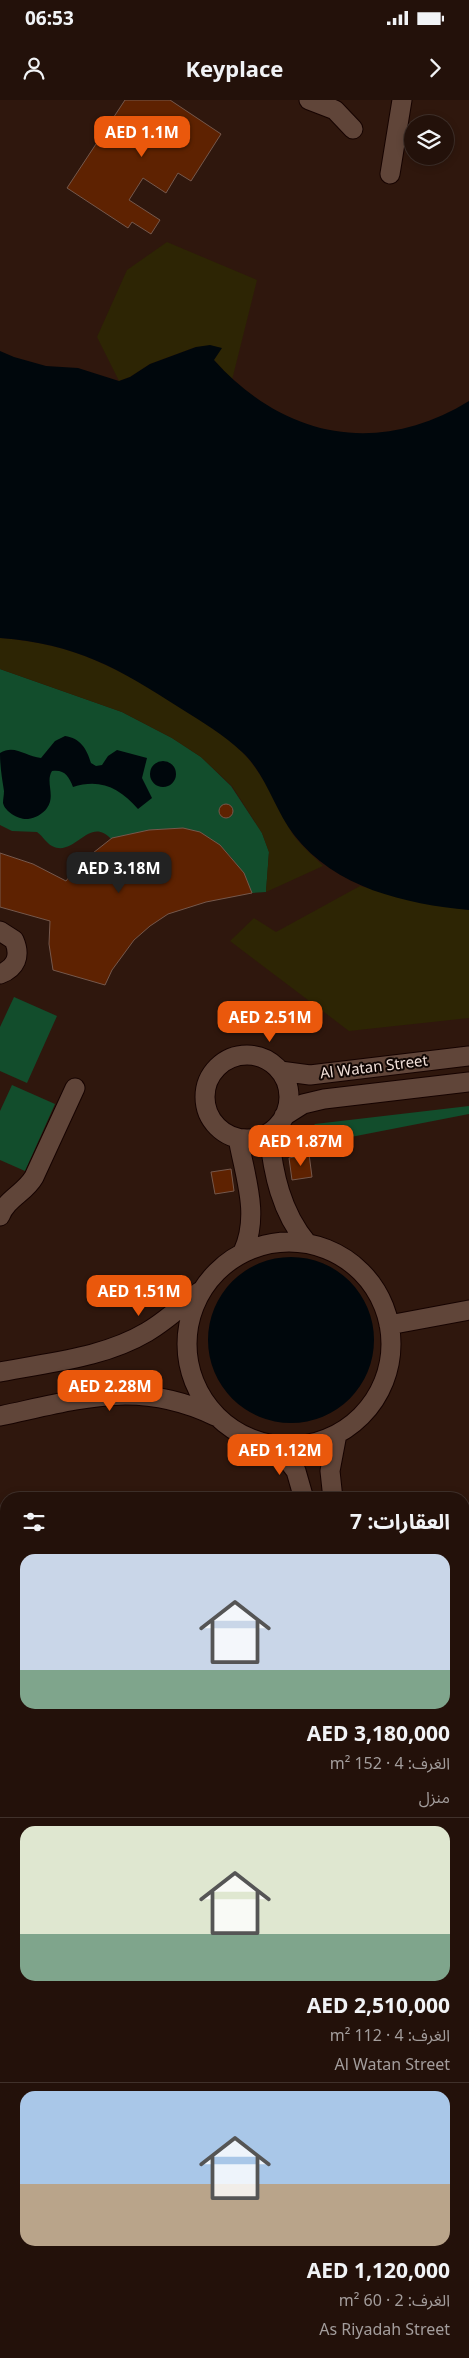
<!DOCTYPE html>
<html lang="ar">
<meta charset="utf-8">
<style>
:root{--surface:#23110a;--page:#2b1a13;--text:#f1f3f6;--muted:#a39d9c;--line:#40312b;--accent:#ea580c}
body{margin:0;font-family:"Noto Sans","Noto Sans Arabic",sans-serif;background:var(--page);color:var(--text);direction:rtl;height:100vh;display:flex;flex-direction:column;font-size:19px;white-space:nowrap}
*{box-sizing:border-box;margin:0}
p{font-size:16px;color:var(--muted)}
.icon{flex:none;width:28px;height:28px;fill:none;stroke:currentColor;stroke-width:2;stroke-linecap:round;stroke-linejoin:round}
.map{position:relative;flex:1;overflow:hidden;direction:ltr}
.details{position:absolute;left:0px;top:1392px;width:470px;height:866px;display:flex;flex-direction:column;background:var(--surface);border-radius:20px 20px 0 0;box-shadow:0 2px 8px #0003,0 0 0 1px var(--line);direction:rtl}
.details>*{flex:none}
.controls{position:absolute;left:404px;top:15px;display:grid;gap:10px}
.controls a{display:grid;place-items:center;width:50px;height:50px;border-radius:50%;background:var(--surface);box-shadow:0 2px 8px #0003,0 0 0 1px var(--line);font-size:25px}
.price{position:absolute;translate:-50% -42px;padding:0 11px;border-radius:10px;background:var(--accent);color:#fff;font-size:16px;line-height:32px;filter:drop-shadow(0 1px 2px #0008)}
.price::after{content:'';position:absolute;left:50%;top:30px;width:15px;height:11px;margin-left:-8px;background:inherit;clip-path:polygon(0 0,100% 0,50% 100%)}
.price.on{background:#222;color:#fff}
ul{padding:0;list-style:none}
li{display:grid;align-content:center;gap:10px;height:265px;padding:0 20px}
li+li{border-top:1px solid var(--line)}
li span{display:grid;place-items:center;height:155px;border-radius:15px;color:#555}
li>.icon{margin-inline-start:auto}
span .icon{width:90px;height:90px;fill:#fffc;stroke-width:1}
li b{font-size:21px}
h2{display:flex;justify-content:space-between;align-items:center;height:60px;padding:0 20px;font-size:21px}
.status{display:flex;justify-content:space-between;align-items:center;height:35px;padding:0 25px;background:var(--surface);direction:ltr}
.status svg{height:14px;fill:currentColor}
header{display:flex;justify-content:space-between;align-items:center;height:65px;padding:0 20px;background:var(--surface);font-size:22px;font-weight:700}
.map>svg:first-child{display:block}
.green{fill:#124d2c}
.sand{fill:#2d2504}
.water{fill:#00070c}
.building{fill:#5e2201;stroke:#75584c}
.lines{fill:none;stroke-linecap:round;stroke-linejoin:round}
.minor-casing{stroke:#160300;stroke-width:21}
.minor{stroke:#604539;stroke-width:19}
.labels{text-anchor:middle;stroke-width:4;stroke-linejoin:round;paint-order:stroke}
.street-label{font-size:15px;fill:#f2e1da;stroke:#100603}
</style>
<div class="status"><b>06:53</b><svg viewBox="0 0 49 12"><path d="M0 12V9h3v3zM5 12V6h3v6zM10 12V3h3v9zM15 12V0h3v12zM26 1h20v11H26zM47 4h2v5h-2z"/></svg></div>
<header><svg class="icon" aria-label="forward" viewBox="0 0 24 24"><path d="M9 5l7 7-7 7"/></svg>Keyplace<svg class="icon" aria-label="person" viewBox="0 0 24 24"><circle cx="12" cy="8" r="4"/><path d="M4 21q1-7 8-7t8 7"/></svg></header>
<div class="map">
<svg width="469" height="2258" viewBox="0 0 469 2258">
<rect width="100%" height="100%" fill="#2f170d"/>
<!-- green -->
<path class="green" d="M0,569l122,43 50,26 29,19 30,29 31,47 7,19 -3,40 -14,1c-30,-70 -73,-73 -141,-54 -22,-24 -36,19 -59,7 -6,-3 -9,-10 -15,-14l-25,-1 -12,-6z
M14,897l43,19 -30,67 -27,-12v-44z
M12,985l43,19 -30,67 -25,-11v-49z
M469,1006v8l-149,29 -2,-6 -16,1 13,-14z
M0,1579l6,1v651h-6z
M464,1751l5,2v505h-109v-5l104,-1z"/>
<!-- sand -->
<path class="sand" d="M167,142l90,38 -25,100 -18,-20 -18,-13 -46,17 -20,13 -11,4 -22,-44 30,-67z
M0,538c77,6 120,31 184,72 20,13 42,26 58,42 23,23 34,55 50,81 8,12 21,22 31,33l-57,26 3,-40 -7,-19 -30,-47 -31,-29 -29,-19 -50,-26 -122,-43z
M360,786l60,16 49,8v108l-120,13 -119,-90 24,-23 22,14z"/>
<!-- water -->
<path class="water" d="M210,245l12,3 -8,12c70,78 164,97 255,41v509c-64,-6 -134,-22 -175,-75 -20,-26 -28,-61 -52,-83 -18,-17 -41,-31 -62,-44 -62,-40 -104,-64 -180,-70v-287l14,6 32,9 32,2 41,13 11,-4 20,-13 46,-17z
M65,636c15,2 22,13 26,27l5,3 6,-1 6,-9 9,-6 30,8 -5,20 10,20 -14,11c-18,-21 -38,-31 -65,-22 -4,-11 -9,-18 -21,-16 -7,11 4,25 -5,37 -4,6 -12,10 -19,11 -9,1 -23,-7 -25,-16 0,-4 1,-8 1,-12 -2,-13 -4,-24 -4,-38 15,-9 26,4 41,5l14,-17z
M150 674a13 13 0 1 1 26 0a13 13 0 1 1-26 0Z
M208 1240a83 83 0 1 1 166 0a83 83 0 1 1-166 0Z"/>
<!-- building -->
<path class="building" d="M125,0h45l51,34 -30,47 -13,-8 -12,20 -23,-15 -14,22 31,20 -9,14 -19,-12 -4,6 -61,-40z
M219 711a7 7 0 1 1 14 0a7 7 0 1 1-14 0Z
M183,728l17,4 20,13 24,28 8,20 -46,9 -38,12 -18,12 -16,14 -22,30 -7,15 -52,-15 -4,-26 1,-23 -50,-14v-54l33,11 33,17 13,-17 33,-26 37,-8z
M309,1054l3,23 -20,3 -3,-22z
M231,1069l3,22 -19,3 -4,-22z"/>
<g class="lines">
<defs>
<path id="minor" d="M309,0l26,10 18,19
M390,74l12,-74
M0,831l14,9c7,16 2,28 -14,34
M205 997a42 42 0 1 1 84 0a42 42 0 1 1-84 0Z
M280,971l30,4 159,-19
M284,1016l19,-12 21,-5 145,-17
M269,1034c4,39 12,78 38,109
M238,1038c7,39 22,77 5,114
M0,1116c7,-18 25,-23 34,-39l41,-89
M187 1244a102 102 0 1 1 204 0a102 102 0 1 1-204 0Z
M389,1225l80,-15
M0,1272c50,-10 103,-14 147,-40 19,-11 35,-26 52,-40
M0,1316c80,-17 138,-37 215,0
M276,1345l20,26 8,28
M333,1399l-3,-28 7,-37
M0,1544l6,2
M464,1624l5,3
M464,1660l5,3
M464,1730l5,2
M0,1896l6,-6
M0,2076l6,10
M464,2195l5,2
M464,2231h5
M221,2258l1,-6"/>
</defs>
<!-- minor casing -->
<use href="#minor" class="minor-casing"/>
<!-- minor -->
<use href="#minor" class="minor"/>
</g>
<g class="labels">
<!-- street labels -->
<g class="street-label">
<text transform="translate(374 967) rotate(-7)" y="5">Al Watan Street</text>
</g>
</g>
</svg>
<div class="controls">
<a><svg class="icon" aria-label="layers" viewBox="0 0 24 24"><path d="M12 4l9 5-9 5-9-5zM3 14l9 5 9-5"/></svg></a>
</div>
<b class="price" style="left:142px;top:58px">AED 1.1M</b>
<b class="price on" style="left:119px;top:794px">AED 3.18M</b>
<b class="price" style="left:270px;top:943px">AED 2.51M</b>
<b class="price" style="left:301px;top:1067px">AED 1.87M</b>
<b class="price" style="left:139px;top:1217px">AED 1.51M</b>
<b class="price" style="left:110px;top:1312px">AED 2.28M</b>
<b class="price" style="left:280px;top:1376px">AED 1.12M</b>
<section class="details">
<h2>العقارات: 7<svg class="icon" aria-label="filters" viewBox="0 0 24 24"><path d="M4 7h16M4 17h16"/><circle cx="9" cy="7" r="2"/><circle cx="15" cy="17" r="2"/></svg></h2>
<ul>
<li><span style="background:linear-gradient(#c9d6e8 75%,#7fa58c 0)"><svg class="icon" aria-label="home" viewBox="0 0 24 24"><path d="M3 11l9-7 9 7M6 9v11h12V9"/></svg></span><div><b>AED 3,180,000</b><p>الغرف: 4 · 152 m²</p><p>منزل</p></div></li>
<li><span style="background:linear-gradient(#dfe7d0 70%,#7fa58c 0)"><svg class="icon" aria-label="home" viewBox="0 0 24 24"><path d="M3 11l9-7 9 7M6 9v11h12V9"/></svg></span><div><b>AED 2,510,000</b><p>الغرف: 4 · 112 m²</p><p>Al Watan Street</p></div></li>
<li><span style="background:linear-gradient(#a9c7e8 60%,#b9a48a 0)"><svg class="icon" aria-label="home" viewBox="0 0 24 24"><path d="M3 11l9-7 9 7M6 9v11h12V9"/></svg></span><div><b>AED 1,120,000</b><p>الغرف: 2 · 60 m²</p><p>As Riyadah Street</p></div></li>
</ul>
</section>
</div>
